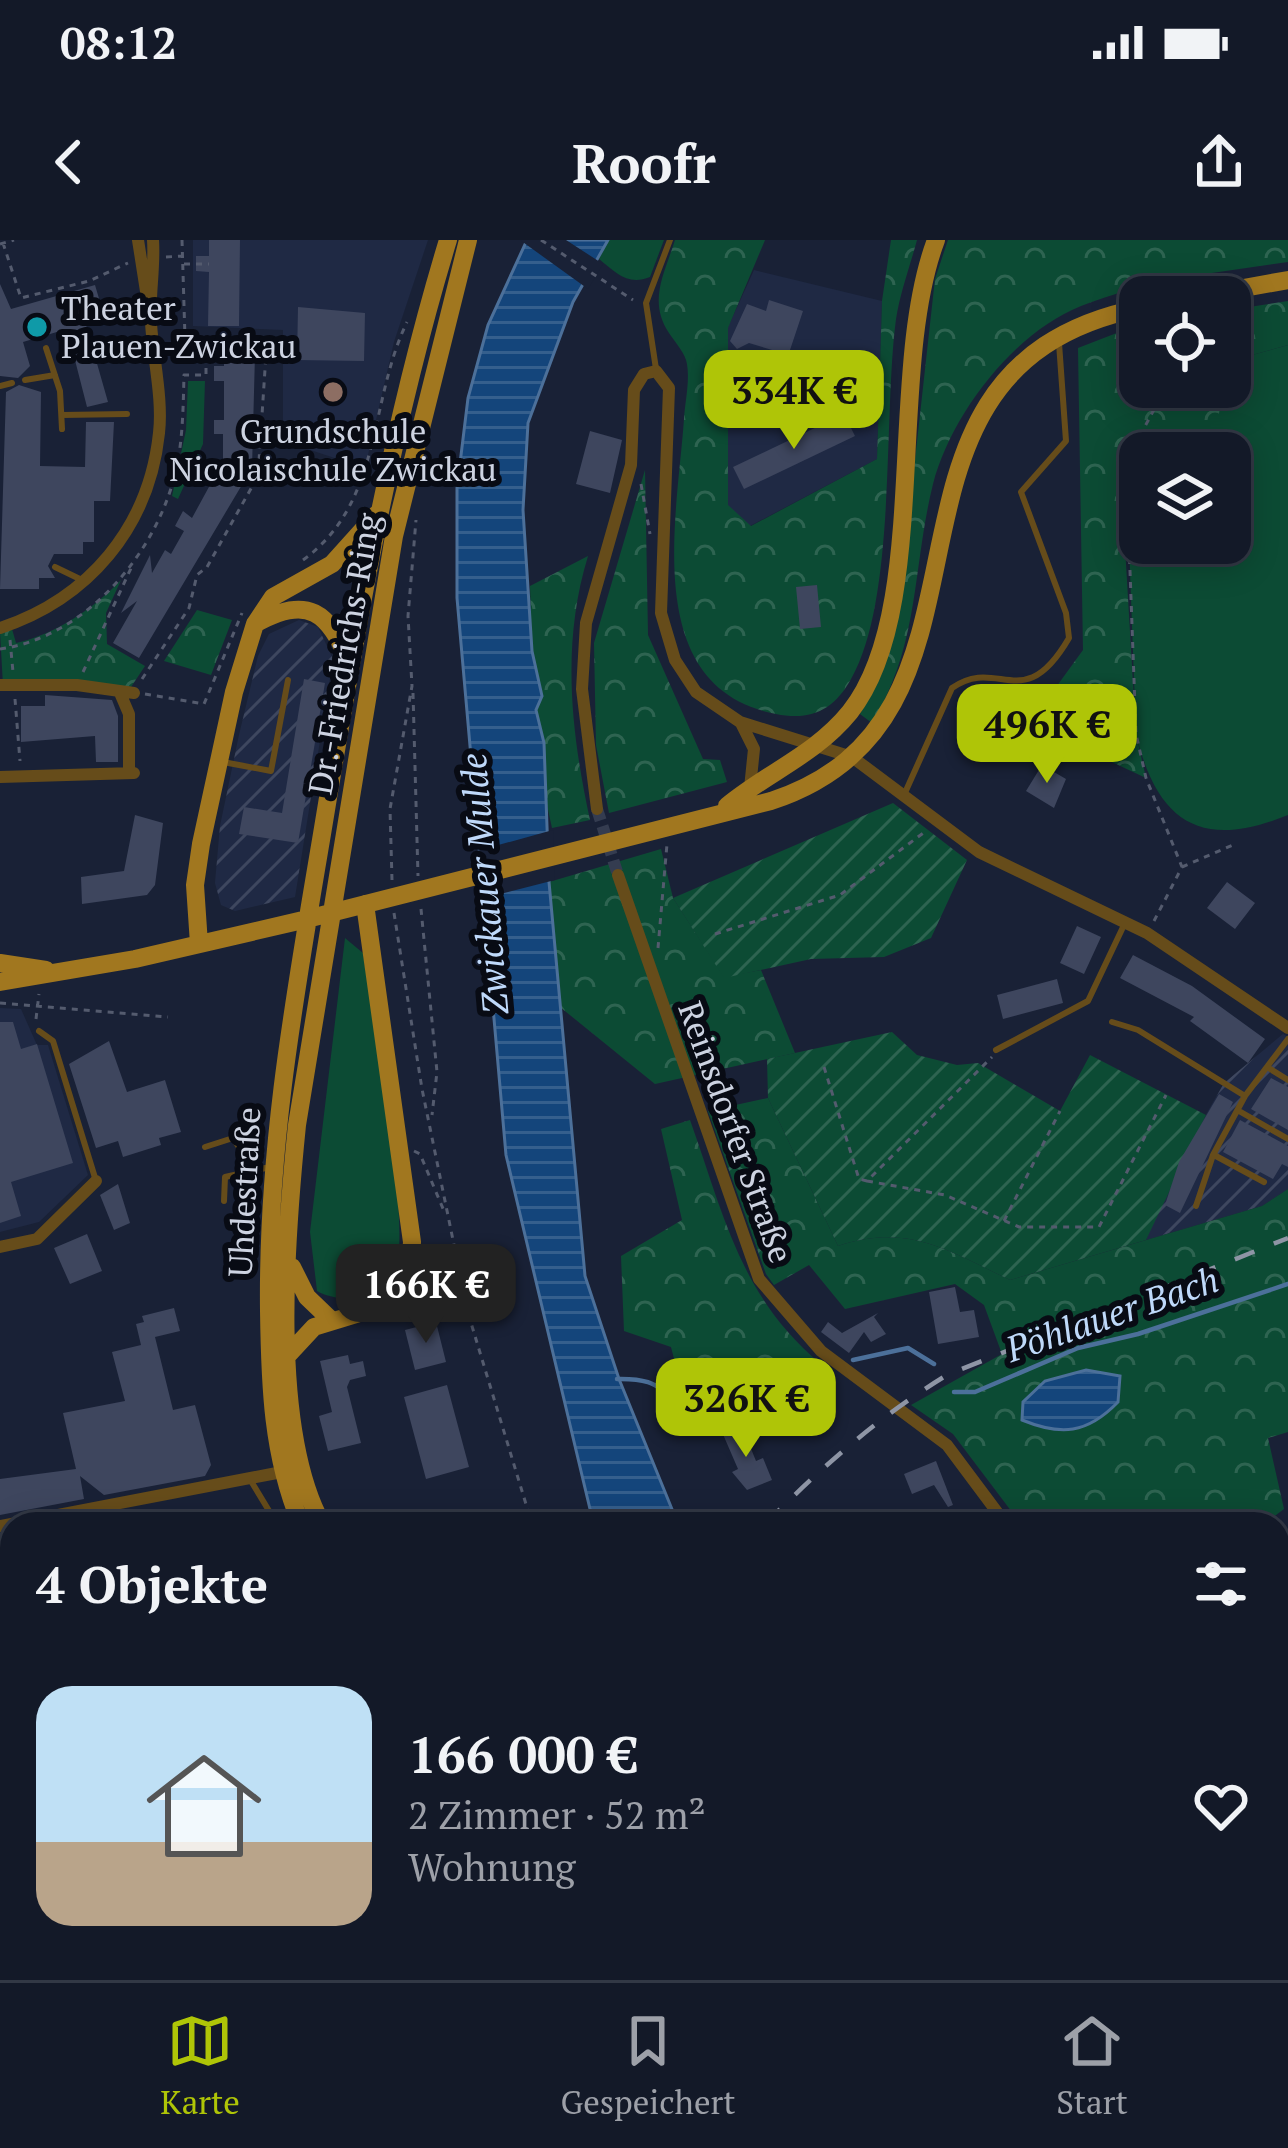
<!DOCTYPE html>
<html lang="de">
<meta charset="utf-8">
<style>
:root{--surface:#131928;--page:#1c2230;--text:#f1f3f6;--muted:#9da0a8;--line:#323845;--accent:#afc507}
body{margin:0;font-family:"PT Serif",serif;background:var(--page);color:var(--text);height:100vh;display:flex;flex-direction:column;font-size:45px;white-space:nowrap}
*{box-sizing:border-box;margin:0}
p{font-size:39px;color:var(--muted)}
.icon{flex:none;width:66px;height:66px;fill:none;stroke:currentColor;stroke-width:2;stroke-linecap:round;stroke-linejoin:round}
.map{position:relative;flex:1;overflow:hidden}
.sheet{position:absolute;left:0px;top:1272px;width:1290px;height:468px;display:flex;flex-direction:column;background:var(--surface);border-radius:36px 36px 0 0;box-shadow:0 6px 30px #0003,0 0 0 3px var(--line)}
.sheet>*{flex:none}
.tools{position:absolute;left:1119px;top:36px;display:grid;gap:24px}
.tools a{display:grid;place-items:center;width:132px;height:132px;border-radius:24px;background:var(--surface);box-shadow:0 6px 30px #0003,0 0 0 3px var(--line);font-size:60px}
.price{position:absolute;translate:-50% -102px;padding:0 27px;border-radius:24px;background:var(--accent);color:#111;font-size:39px;line-height:78px;filter:drop-shadow(0 3px 6px #0008)}
.price::after{content:'';position:absolute;left:50%;top:72px;width:36px;height:27px;margin-left:-18px;background:inherit;clip-path:polygon(0 0,100% 0,50% 100%)}
.price.selected{background:#222;color:#fff}
ul{padding:0;list-style:none}
li{display:flex;align-items:center;gap:36px;height:300px;padding:0 36px}
li span{display:grid;place-items:center;flex:none;width:336px;height:240px;border-radius:36px;color:#555}
li>.icon{margin-inline-start:auto}
span .icon{width:144px;height:144px;fill:#fffc;stroke-width:1}
li b{font-size:51px}
h2{display:flex;justify-content:space-between;align-items:center;height:144px;padding:0 36px;font-size:51px}
.status{display:flex;justify-content:space-between;align-items:center;height:84px;padding:0 60px;background:var(--surface);direction:ltr}
.status svg{height:33px;fill:currentColor}
header{display:flex;justify-content:space-between;align-items:center;height:156px;padding:0 36px;background:var(--surface);font-size:54px;font-weight:700}
.dock{display:flex;justify-content:space-around;align-items:center;height:168px;border-top:3px solid var(--line);background:var(--surface);font-size:33px;color:var(--muted)}
.dock a{display:grid;justify-items:center;gap:6px}
.dock .selected{color:var(--accent)}
.map>svg:first-child{display:block}
.built{fill:#1f2944}
.industrial{fill:url(#industrial-furrows)}
.grass{fill:#0c4b34}
.forest{fill:url(#forest-crowns)}
.garden{fill:url(#garden-furrows)}
.water{fill:url(#water-rules);stroke:#4c709a;stroke-width:3}
.pier{fill:#192136}
.lines{fill:none;stroke-linecap:round;stroke-linejoin:round}
.stream{stroke:#4c709a;stroke-width:4.5}
.building{fill:#3e465e}
.street-tunnel{stroke:#343c50;stroke-width:12;stroke-dasharray:12 6;stroke-linecap:butt}
.path{stroke:#545b6e;stroke-width:3;stroke-dasharray:6 6;stroke-linecap:butt}
.lane{stroke:#664c1a;stroke-width:6}
.street{stroke:#664c1a;stroke-width:12}
.primary{stroke:#a1771f;stroke-width:18}
.tram{stroke:#8e95a5;stroke-width:3}
.rail{stroke:#8e95a5;stroke-width:4.5;stroke-dasharray:21 21;stroke-linecap:butt}
.culture-dot{fill:#0f9aa8;stroke:#080b14;stroke-width:4.5}
.education-dot{fill:#8d6e63;stroke:#080b14;stroke-width:4.5}
.labels{text-anchor:middle;stroke-width:12;stroke-linejoin:round;paint-order:stroke}
.poi-label{font-size:33px;fill:#cdd3e1;stroke:#080b14;text-anchor:start}
.street-label{font-size:33px;fill:#cdd3e1;stroke:#080b14}
.water-label{font-size:36px;font-style:italic;fill:#bfd9fa;stroke:#080b14}
</style>
<div class="status"><b>08:12</b><svg viewBox="0 0 49 12"><path d="M0 12V9h3v3zM5 12V6h3v6zM10 12V3h3v9zM15 12V0h3v12zM26 1h20v11H26zM47 4h2v5h-2z"/></svg></div>
<header><svg class="icon" aria-label="back" viewBox="0 0 24 24"><path d="M15 5l-7 7 7 7"/></svg>Roofr<svg class="icon" aria-label="share" viewBox="0 0 24 24"><path d="M12 15V3M7 8l5-5 5 5M5 13v7h14v-7"/></svg></header>
<div class="map">
<svg width="1288" height="1740" viewBox="0 0 1288 1740">
<defs>
<pattern id="industrial-furrows" width="10" height="10" patternUnits="userSpaceOnUse" patternTransform="scale(3)"><rect width="10" height="10" fill="#1f2944"/><path d="M-1 1l2-2M0 10L10 0M9 11l2-2" fill="none" stroke="#3e475f"/></pattern>
<pattern id="forest-crowns" width="20" height="18" patternUnits="userSpaceOnUse" patternTransform="scale(3)"><rect width="20" height="18" fill="#0c4b34"/><path d="M2 6a3 3 0 1 1 6 0M12 15a3 3 0 1 1 6 0" fill="none" stroke="#2e6451"/></pattern>
<pattern id="garden-furrows" width="10" height="10" patternUnits="userSpaceOnUse" patternTransform="scale(3)"><rect width="10" height="10" fill="#0c4b34"/><path d="M-1 1l2-2M0 10L10 0M9 11l2-2" fill="none" stroke="#2e6451"/></pattern>
<pattern id="water-rules" width="6" height="5" patternUnits="userSpaceOnUse" patternTransform="scale(3)"><rect width="6" height="5" fill="#14457b"/><path d="M0 2.5h6" fill="none" stroke="#355f8d"/></pattern>
</defs>
<rect width="100%" height="100%" fill="#192136"/>
<!-- built -->
<path class="built" d="M193,0h235l-34,102 -29,126 -82,-27v-111l-90,-4z
M754,30l128,31 -5,158 -127,67 -22,-20v-179z
M0,768l21,1 16,36h11l40,130 -49,47 -39,10z
M582,1728h224l9,12h-227z"/>
<!-- industrial -->
<path class="industrial" d="M299,380l19,7 15,32 -38,238 -60,14 -14,-6 -6,-22 5,-57 19,-91 19,-79 11,-22z
M1283,794l5,3v152l-26,17 -116,34 33,-78 45,-79z
M1288,1346v320l-10,4v-320z"/>
<!-- grass -->
<path class="grass" d="M608,0h56l-14,37c-22,9 -34,-4 -51,-18z
M1288,105v470c-87,36 -131,7 -152,-81l-10,-272 18,-32 18,-2 17,25h-39v90h90v-90l-20,-3 13,-63h7v-26z
M188,141h17l-2,63 -25,55 -6,-3 14,-66z
M345,698l18,15c8,58 53,283 30,326 -12,23 -56,24 -76,12l-7,-59z"/>
<!-- forest -->
<path class="forest" d="M675,0h90l-37,88v177l23,21 126,-67 5,-158 9,-61h26c-7,26 -17,53 -21,79 -13,98 1,279 -45,360 -17,31 -40,42 -75,35 -136,-26 -99,-195 -92,-295 1,-17 6,-38 3,-55 -1,-10 -12,-22 -18,-31 -21,-32 -5,-58 6,-93z
M948,0h340v22c-69,10 -141,18 -207,44 -68,27 -130,109 -148,178 -21,85 -13,160 -61,239l-12,-9 16,-30 21,-61 38,-344z
M1288,61v44l-58,16v-51z
M1140,84v63h83l-10,66h-34l-17,-24 -17,1 -19,32 -1,85 11,187 10,44 -62,-29 -46,-37 45,-62 -5,-302z
M645,230l3,165 55,124 17,1 7,22 -118,31 -13,-68 -2,-102z
M588,316c-27,88 -17,176 2,264l-38,8 -9,-41 1,-44 -8,-33 6,-14 -10,-45 -2,-65z
M121,340l-15,33 1,31 38,22 -14,21 -128,-2 -3,-53 12,-3 4,14c40,-9 77,-34 105,-63z
M197,370l35,10 -21,55 -47,-14z
M661,609l12,49 51,79 37,-7 34,83 -140,31 -95,-77 -11,-125z
M768,858l70,148c70,-23 109,4 172,34l252,-74 26,-17v243l-20,6 16,71 -20,15h-243l-68,-90 -42,-29 91,-51 -18,-49 -29,-21 -110,25 -36,-44 -35,20 -8,-11 -58,-163z
M690,880c34,95 50,177 131,244l-92,32 -44,5 -14,-54 -47,-16 -3,-75 61,-36 -21,-91z"/>
<!-- garden -->
<path class="garden" d="M893,563l74,57 -36,78 -47,19 -73,2 -87,19 -51,-80z
M892,792l25,23 40,10 21,-2 82,48 30,-56 116,60 -60,125 -136,40c-63,-30 -102,-57 -172,-34l-70,-148 -1,-39z"/>
<!-- water -->
<path class="water" d="M527,0h81l-35,62 -45,121 -5,87 9,141 10,45 -6,14 8,33 5,139 36,394 34,103 59,145h-81l-7,-15 -84,-354 -49,-557v-110l11,-90 20,-73z
M1086,1130l34,6 -2,26c-31,32 -57,34 -96,18l1,-18 22,-21z"/>
<!-- pier -->
<path class="pier" d="M520,0h46l37,24 -15,25z
M553,590l2,50 -78,20 -4,-48z"/>
<g class="lines">
<!-- stream -->
<path class="stream" d="M853,1120l55,-12 26,16
M617,1139c49,-1 39,16 69,22 34,7 102,-24 136,-34
M954,1152h21l103,-44 60,-14 150,-50
M288,1728l14,12"/>
</g>
<!-- building -->
<path class="building" d="M209,0h31l-1,86h-31l1,-54 -13,-1v-15h13z
M0,44l11,25 84,-24 8,27 -19,6 24,84 -21,5 -20,-78 -44,13 7,24 -12,12 -18,-2z
M769,60l34,11 -14,42 40,21 -7,20 -31,-11 -9,24 -10,-3 -3,8 -12,-4 3,-9 -8,-3 20,-46 -23,-7 -12,6 -7,-8 17,-37 19,7z
M298,67l67,6 -1,48 -67,-1z
M224,113l31,1 -3,114 -113,190 -26,-15 24,-42 -16,12 29,-58 2,18 13,-23 6,4 13,-23 -9,-5 8,-15 9,7 18,-33 -9,-5 8,-13 14,8v-41h-9v-14h10v-39h-10v-15h10z
M19,145l22,7 -1,74 45,1 1,-45h28l-4,79h-16v41h-11v12h-29l-6,12 7,12h-16v11h-39l6,-197z
M844,174l11,22 -111,53 -11,-22z
M590,191l32,9 -12,53 -34,-9z
M817,345l4,42 -21,2 -4,-42z
M304,439l21,4 -27,160 -59,-9 5,-27 38,6z
M45,455l67,5 6,16v46h-22l-1,-26 -74,6v-36h24z
M1042,525l24,14 -12,29 -28,-17z
M135,575l28,8 -8,62 -8,10 -65,9 -1,-27 43,-6z
M1227,642l28,21 -20,26 -28,-21z
M1077,686l24,11 -17,37 -24,-11z
M1133,715l59,31 73,53 -17,24 -58,-42 4,-4 -74,-39z
M1057,739l6,24 -60,16 -6,-24z
M0,782h13l8,27 16,-5 36,119 -62,19 10,34 -21,7z
M109,801l18,51 38,-12 16,52 -22,6 2,7 -38,12 -5,-16 -22,7 -27,-84z
M1271,838l17,9v43l-37,-21z
M1219,854l14,8 -53,111 -15,-8 14,-43z
M1240,880l48,26v21l-6,-3 -9,15 -50,-27z
M118,944l12,39 -16,7 -14,-35z
M87,994l15,37 -32,13 -16,-36z
M955,1047l5,25 14,-2 5,27 -41,7 -9,-52z
M174,1068l6,23 -25,6 18,73 22,-5 16,60 -6,11 -101,19 -24,-19 4,23 -84,16v-36l76,-10 -13,-56 62,-12 -13,-49 29,-7 -5,-21 8,-2 -2,-6z
M878,1073l-4,4 12,17 -15,8 -7,-10 -15,21 -28,-21 7,-10 14,11z
M436,1082l10,40 -31,8 -10,-40z
M348,1115l2,9 13,-3 3,15 -16,4 -3,7 14,56 -33,8 -9,-35 13,-4 -12,-51z
M447,1145l22,82 -43,12 -22,-82z
M741,1184l15,37 7,-3 9,22 -25,10 -15,-18 6,-3 -16,-37z
M936,1221l17,44 -5,2 -14,-22 -22,9 -8,-20z
M420,1728h113l-5,12h-113z"/>
<g class="lines">
<!-- street-tunnel -->
<path class="street-tunnel" d="M597,569l21,66"/>
<!-- path -->
<path class="path" d="M182,0l3,98
M541,0l92,60
M3,3l18,55 68,-17 39,-18
M0,4l14,-4
M166,17l16,-1
M184,24h25
M641,244l9,50
M303,320c80,-58 65,-157 104,-238
M10,400l3,32
M0,409c81,-11 149,-87 172,-164 11,-35 11,-74 12,-110h22v-37
M83,432l49,-106
M142,439l47,-71 8,-33 10,-8 51,-91 9,-137
M413,453l5,183
M145,454l59,10 38,-91
M15,459l5,62
M1182,627l53,-23
M392,640l-2,-71 22,-123 -4,-70 8,-96
M421,669l16,163 -5,43
M394,673l28,176 46,224 64,211
M1154,681l28,-54 -36,-89 -10,-44 -10,-272 40,-75
M715,694l125,-39 86,-64
M658,708l9,-104
M0,763l168,14
M36,779l3,-25
M824,827l35,112 8,2 125,-124
M414,911l6,3 24,57
M867,941l78,14 74,32h80l67,-132
M1004,981l56,-110
M817,1728l9,12"/>
<!-- lane -->
<path class="lane" d="M46,108l14,43 2,38
M656,129l-10,-66 24,-63
M25,140l30,-5
M0,146l12,-3
M62,175l65,-1
M55,327l29,14
M223,522l48,9 17,-91
M904,555l48,-107c47,-33 71,29 117,-50l-3,-25 -45,-121 45,-51 -7,-98
M1112,782l26,8 107,66 43,-57
M39,791l14,10 43,140
M996,810l92,-49 36,-76
M1267,827l21,13
M1239,871l49,28
M205,907l28,-9 20,30
M1214,915l50,27
M224,961l1,-24 45,-10
M1196,966l17,-51 32,-59
M251,1241l26,43
M1278,1468l10,-3
M1278,1610l10,20
M0,1723l4,17
M97,1728l39,12
M197,1740v-12"/>
<!-- street -->
<path class="street" d="M138,0l10,64
M0,388c88,-29 149,-100 159,-195 4,-34 -6,-75 -8,-110 -2,-28 4,-55 2,-83
M0,445h77l57,8
M120,453l9,21v59
M741,483l13,26 -4,39
M0,537l134,-4
M597,569l-15,-120 4,-66 45,-158 3,-75 10,-16 12,-3 13,17 -8,225 14,47 21,32 44,30 112,35 127,95 168,81 141,95
M618,635l141,404 62,72 126,94 59,79
M0,1007l37,-8 59,-58
M0,1286l282,-54
M0,1639l12,58
M1278,1688l10,-4
M18,1728l2,12
M1249,1728l7,12"/>
<!-- primary -->
<path class="primary" d="M1194,57l94,-17
M255,384c53,-30 74,-12 95,39
M727,566c41,-34 88,-51 123,-94 81,-102 36,-340 86,-472
M199,704l-4,-59 6,-41 33,-152 21,-68 18,-27 59,-33 45,-50
M0,723l46,7
M0,742l135,-23 168,-39 468,-119c261,-85 66,-431 369,-493
M292,1027l15,30 24,23
M288,1115l26,-28 72,-22 24,-39 2,-24 -47,-338
M301,1284c-29,-69 -31,-140 -32,-213 -2,-164 26,-316 53,-477 33,-200 67,-400 126,-594
M322,1284c-53,-96 -36,-291 -25,-399l97,-589 74,-296
M608,1728l6,12
M637,1728l7,12"/>
<!-- tram -->
<path class="tram" d="M0,1700l8,40"/>
<!-- rail -->
<path class="rail" d="M765,1284c57,-57 113,-107 182,-149l341,-137
M365,1740l3,-12"/>
</g>
<!-- markers -->
<circle class="culture-dot" cx="37" cy="87" r="12"/>
<circle class="education-dot" cx="333" cy="152" r="12"/>
<g class="labels">
<!-- poi labels -->
<g class="poi-label">
<text x="61" y="80">Theater<tspan x="61" dy="38">Plauen-Zwickau</tspan></text>
<text x="333" y="203" text-anchor="middle">Grundschule<tspan x="333" dy="38">Nicolaischule Zwickau</tspan></text>
</g>
<!-- street labels -->
<g class="street-label">
<text transform="translate(344 414) rotate(-80)" y="12">Dr.-Friedrichs-Ring</text>
<text transform="translate(736 892) rotate(70)" y="12">Reinsdorfer Straße</text>
<text transform="translate(244 952) rotate(-87)" y="12">Uhdestraße</text>
</g>
<!-- water labels -->
<g class="water-label">
<text transform="translate(484 644) rotate(-95)" y="13">Zwickauer Mulde</text>
<text transform="translate(1112 1074) rotate(-19)" y="13">Pöhlauer Bach</text>
</g>
</g>
</svg>
<div class="tools">
<a><svg class="icon" aria-label="locate" viewBox="0 0 24 24"><circle cx="12" cy="12" r="6"/><path d="M12 2v4M12 18v4M2 12h4M18 12h4"/></svg></a>
<a><svg class="icon" aria-label="layers" viewBox="0 0 24 24"><path d="M12 4l9 5-9 5-9-5zM3 14l9 5 9-5"/></svg></a>
</div>
<b class="price" style="left:794px;top:212px">334K €</b>
<b class="price" style="left:1047px;top:546px">496K €</b>
<b class="price selected" style="left:426px;top:1106px">166K €</b>
<b class="price" style="left:746px;top:1220px">326K €</b>
<section class="sheet">
<h2>4 Objekte<svg class="icon" aria-label="filters" viewBox="0 0 24 24"><path d="M4 7h16M4 17h16"/><circle cx="9" cy="7" r="2"/><circle cx="15" cy="17" r="2"/></svg></h2>
<ul>
<li><span style="background:linear-gradient(#bfe0f5 65%,#b9a48a 0)"><svg class="icon" aria-label="home" viewBox="0 0 24 24"><path d="M3 11l9-7 9 7M6 9v11h12V9"/></svg></span><div><b>166 000 €</b><p>2 Zimmer · 52 m²</p><p>Wohnung</p></div><svg class="icon" aria-label="heart" viewBox="0 0 24 24"><path d="M12 20l-8-8c-3-5 5-10 8-4 3-6 11-1 8 4z"/></svg></li>
</ul>
</section>
</div>
<nav class="dock">
<a class="selected"><svg class="icon" aria-label="map" viewBox="0 0 24 24"><path d="M3 6l6-2 6 2 6-2v14l-6 2-6-2-6 2zM9 4v14M15 6v14"/></svg>Karte</a>
<a><svg class="icon" aria-label="saved" viewBox="0 0 24 24"><path d="M7 4h10v16l-5-4-5 4z"/></svg>Gespeichert</a>
<a><svg class="icon" aria-label="home" viewBox="0 0 24 24"><path d="M3 11l9-7 9 7M6 9v11h12V9"/></svg>Start</a>
</nav>
